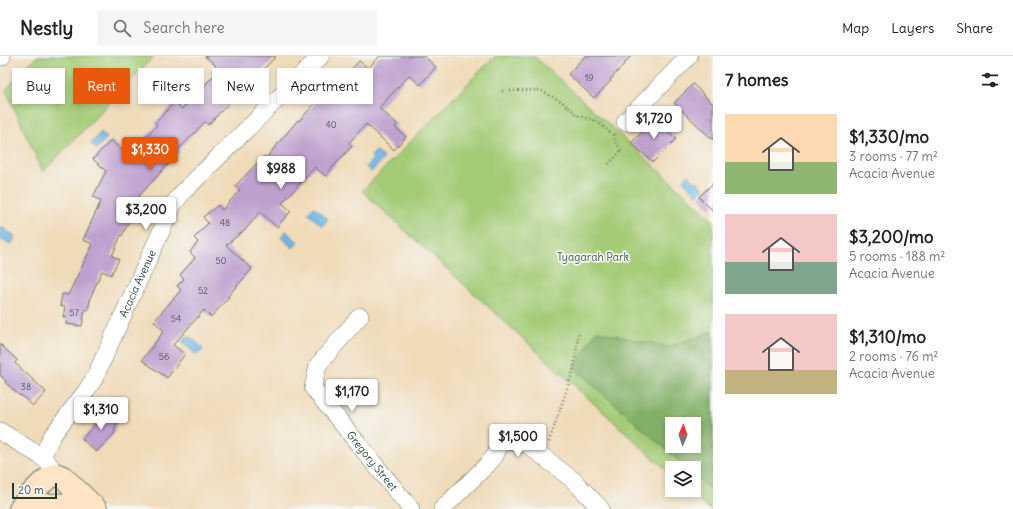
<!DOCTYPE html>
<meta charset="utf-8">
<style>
:root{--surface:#fff;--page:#f6f6f6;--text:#202124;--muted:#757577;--line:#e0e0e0;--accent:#ea580c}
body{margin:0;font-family:Delius,sans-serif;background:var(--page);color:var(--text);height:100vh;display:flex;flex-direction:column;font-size:15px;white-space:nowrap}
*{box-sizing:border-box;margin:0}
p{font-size:13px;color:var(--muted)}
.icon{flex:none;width:22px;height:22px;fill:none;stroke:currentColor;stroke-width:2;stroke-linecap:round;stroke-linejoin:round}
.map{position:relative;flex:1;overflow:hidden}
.side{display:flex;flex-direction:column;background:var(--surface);width:300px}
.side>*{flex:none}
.banner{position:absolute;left:12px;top:12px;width:380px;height:36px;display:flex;gap:8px}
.needle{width:26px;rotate:2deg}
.buttons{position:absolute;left:665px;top:361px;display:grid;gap:8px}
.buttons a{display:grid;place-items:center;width:36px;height:36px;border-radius:0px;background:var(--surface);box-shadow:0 2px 6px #0003;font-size:20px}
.scale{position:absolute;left:12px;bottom:10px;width:45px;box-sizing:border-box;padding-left:4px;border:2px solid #1f3d34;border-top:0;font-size:11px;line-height:14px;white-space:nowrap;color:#1f3d34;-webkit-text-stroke:3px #f6f6f2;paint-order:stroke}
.price{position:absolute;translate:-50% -34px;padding:0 9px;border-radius:4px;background:#fff;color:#222;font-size:13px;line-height:26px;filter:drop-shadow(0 1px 2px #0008)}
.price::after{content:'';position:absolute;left:50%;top:24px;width:12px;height:9px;margin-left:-6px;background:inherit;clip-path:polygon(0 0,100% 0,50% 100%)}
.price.on{background:var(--accent);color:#fff}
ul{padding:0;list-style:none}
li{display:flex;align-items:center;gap:12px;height:100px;padding:0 12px}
li span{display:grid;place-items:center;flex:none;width:112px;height:80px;border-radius:0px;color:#555}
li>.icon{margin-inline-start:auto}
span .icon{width:48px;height:48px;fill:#fffc;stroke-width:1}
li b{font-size:17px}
h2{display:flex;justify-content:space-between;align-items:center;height:48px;padding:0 12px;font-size:17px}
.tag{padding:0 14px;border-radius:0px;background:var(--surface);box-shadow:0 2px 6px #0003;font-size:14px;line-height:36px}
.tag.on{background:var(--accent);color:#fff}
header{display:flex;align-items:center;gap:24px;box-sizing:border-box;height:56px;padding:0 20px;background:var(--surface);border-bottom:1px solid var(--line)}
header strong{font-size:19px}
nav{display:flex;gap:22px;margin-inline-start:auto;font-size:14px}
.search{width:280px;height:36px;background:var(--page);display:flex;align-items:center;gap:10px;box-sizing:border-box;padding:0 14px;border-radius:0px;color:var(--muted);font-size:15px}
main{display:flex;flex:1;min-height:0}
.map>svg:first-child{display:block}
.green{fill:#a4cc77;stroke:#628456;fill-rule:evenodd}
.forest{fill:#83b068;stroke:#51764e;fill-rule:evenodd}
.water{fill:#70b7e7;stroke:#487a8e}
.building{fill:#bea0cf}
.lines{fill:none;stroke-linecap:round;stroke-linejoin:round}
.street-casing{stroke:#687463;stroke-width:18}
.secondary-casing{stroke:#687463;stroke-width:24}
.path{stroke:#687463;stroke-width:2.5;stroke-dasharray:1 3;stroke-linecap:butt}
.street{stroke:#fff;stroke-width:17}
.secondary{stroke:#ffe4c6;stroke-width:22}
.labels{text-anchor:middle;stroke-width:3.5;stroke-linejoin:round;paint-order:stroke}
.number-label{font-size:9px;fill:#47565b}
.park-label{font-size:11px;fill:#3a5a41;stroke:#f6f6f2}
.street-label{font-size:11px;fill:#1f3d34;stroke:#f6f6f2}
</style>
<header>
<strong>Nestly</strong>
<div class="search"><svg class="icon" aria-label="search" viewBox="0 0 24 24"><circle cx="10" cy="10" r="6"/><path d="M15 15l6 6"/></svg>Search here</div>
<nav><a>Map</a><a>Layers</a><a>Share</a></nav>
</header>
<main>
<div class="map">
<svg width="713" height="453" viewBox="0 0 713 453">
<rect width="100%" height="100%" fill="#f6f6f2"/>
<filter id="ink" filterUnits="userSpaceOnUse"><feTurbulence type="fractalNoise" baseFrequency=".025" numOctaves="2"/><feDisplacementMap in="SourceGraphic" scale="8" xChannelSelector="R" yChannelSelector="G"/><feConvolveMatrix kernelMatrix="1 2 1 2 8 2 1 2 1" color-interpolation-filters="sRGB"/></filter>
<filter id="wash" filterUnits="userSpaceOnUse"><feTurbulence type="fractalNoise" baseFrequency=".012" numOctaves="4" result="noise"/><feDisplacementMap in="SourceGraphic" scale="16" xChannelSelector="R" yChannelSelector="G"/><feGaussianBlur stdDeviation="0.9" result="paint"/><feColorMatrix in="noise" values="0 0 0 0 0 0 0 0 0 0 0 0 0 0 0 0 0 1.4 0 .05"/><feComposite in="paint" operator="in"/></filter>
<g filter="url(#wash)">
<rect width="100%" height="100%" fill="#f0dbb9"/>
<!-- green -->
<path class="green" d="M37,0h117l-111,116 -37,-82z
M495,0h39l179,164v289h-4l-21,-19h6v-22h-22v7l-310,-284zM672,368h22v22h-22z"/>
<!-- forest -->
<path class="forest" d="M596,275l73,16 44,-16v161l-19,-17v-7h-7l-113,-100zM672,368h22v22h-22z"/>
<!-- water -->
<path class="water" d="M101,76l6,6 -11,11 -5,-5z
M376,95l8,7 -13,14 -5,-5 7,-8 -2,-3z
M688,119l7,7 2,-1 7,7 -7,7 -14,-14z
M314,151l14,12 -6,7 -14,-13z
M0,170l14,10c1,8 -6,10 -10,4l-4,1z
M286,175l12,11 -5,6 -12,-11z
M188,281c5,1 9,7 14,10v4c-7,7 -8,1 -13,-3 -2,-2 -4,-3 -6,-5l1,-4z"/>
<g id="blocks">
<!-- building -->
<path class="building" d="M205,0h71l-31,33 -1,-2 -36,38 -3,-3 -27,28 1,2 -51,56 6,3 -12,25 -1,-1 -9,21 7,3 -8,16 -9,-4 -11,25 -3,14 -3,-1 -3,17 -16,-2 1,-7h-4l2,-10 -5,-1 2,-12 6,1 25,-51 -10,-4 18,-39 -8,-4 13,-26 -13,-12 18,-19 17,16 29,-31 -2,-2 20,-21 7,7 34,-36 -4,-3 4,-4z
M380,0h44l12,11 -16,18 -11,-10 -30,33 18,16 -2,3 11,10 -12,13 -28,-26 -17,19 3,3 -27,30 -10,-9 -33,36 9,8 -14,16 -17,-15 -14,17 -20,16 26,24 -24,27 1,1 -18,20 -7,-7 -31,35 12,9 -18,24 -25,-18 22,-29 -10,-10 27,-31 -4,-4 7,-7 -4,-4 15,-17 -5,-6 8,-10 -4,-4 14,-15 -5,-6 15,-12 4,5 18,-20 -5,-4 29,-30 2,2 32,-38 1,1 34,-37 3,2 23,-25 9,7z
M585,0h46l-21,24 1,1 -17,17 -26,-24z
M693,28l20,20v36l-39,-37z
M656,62l20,21 -23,23 -22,-19z
M713,127v28l-14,-14z
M0,288l17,16 -2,3 31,29 -13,14 -12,-11 -1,1 -15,-14 1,-1 -6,-6z
M101,356l17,4 -4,18 -18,18 -14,-13 17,-19z"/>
</g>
</g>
<g filter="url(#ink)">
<use href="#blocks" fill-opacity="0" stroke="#687463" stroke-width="1"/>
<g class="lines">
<defs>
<g id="street">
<path d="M1,0l1,1"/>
<path d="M625,66l64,-66"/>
<path id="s1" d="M360,260l-42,49 -5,23 98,121"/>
<path d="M0,375l42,26 8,8"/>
<path id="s2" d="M42,401l10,-21 34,-45 8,-12 80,-176 9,-11 138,-136"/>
<path d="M442,453l45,-44 8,-9 5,-12 11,-3 17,4 45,35 28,29"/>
</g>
<path id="secondary" d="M20,453c7,-12 23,-29 35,-35l8,3 33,32
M32,453c18,-7 37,-5 55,0"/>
</defs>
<!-- street casing -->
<use href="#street" class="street-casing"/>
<!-- secondary casing -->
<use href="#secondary" class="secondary-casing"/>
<!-- path -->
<path class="path" d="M502,35l38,-1 22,12 17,14 18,5 17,15 2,-2
M609,108l13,-14 -6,-7 -2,-7
M549,386l25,-74 5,-37"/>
<!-- street -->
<use href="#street" class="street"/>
<!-- secondary -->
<use href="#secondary" class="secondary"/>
</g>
</g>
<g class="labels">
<!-- number labels -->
<g class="number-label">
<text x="589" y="25">19</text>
<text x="331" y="72">40</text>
<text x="225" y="170">48</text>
<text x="221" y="208">50</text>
<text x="203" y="238">52</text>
<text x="74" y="260">57</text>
<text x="176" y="266">54</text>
<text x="164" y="304">56</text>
<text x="26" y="334">38</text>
</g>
<!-- park labels -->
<g class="park-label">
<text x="593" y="205">Tyagarah Park</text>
</g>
<!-- street labels -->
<g class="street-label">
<text dy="4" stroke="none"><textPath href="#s2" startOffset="199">Acacia Avenue</textPath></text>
<text dy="4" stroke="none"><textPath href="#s1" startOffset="182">Gregory Street</textPath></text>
</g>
</g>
</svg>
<div class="buttons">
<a><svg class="needle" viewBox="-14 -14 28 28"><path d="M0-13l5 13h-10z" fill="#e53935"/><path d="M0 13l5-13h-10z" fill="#757577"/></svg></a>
<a><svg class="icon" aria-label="layers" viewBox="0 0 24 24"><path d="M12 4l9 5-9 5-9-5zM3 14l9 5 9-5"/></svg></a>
</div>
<div class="scale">20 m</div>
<b class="price" style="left:654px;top:84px">$1,720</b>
<b class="price on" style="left:150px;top:115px">$1,330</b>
<b class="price" style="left:281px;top:134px">$988</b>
<b class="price" style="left:146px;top:175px">$3,200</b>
<b class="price" style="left:352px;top:357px">$1,170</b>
<b class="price" style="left:101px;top:375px">$1,310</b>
<b class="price" style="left:518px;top:402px">$1,500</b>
<div class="banner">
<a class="tag">Buy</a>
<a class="tag on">Rent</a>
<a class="tag">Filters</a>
<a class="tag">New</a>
<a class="tag">Apartment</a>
</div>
</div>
<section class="side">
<h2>7 homes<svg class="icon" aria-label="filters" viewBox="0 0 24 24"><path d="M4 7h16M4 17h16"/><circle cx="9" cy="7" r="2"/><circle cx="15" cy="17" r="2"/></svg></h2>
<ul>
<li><span style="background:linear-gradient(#ffd9b3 60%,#8fb573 0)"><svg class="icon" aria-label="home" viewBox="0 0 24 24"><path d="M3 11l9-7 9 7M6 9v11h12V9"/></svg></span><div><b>$1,330/mo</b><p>3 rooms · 77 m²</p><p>Acacia Avenue</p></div></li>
<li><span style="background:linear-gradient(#f6c9c9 60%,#7fa58c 0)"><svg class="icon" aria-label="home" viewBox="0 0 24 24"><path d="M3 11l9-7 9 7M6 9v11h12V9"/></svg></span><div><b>$3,200/mo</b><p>5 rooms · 188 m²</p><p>Acacia Avenue</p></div></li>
<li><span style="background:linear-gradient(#f6c9c9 70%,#c2b280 0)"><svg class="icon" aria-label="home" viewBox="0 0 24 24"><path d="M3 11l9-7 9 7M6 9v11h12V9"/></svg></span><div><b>$1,310/mo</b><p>2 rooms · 76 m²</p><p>Acacia Avenue</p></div></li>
</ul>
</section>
</main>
